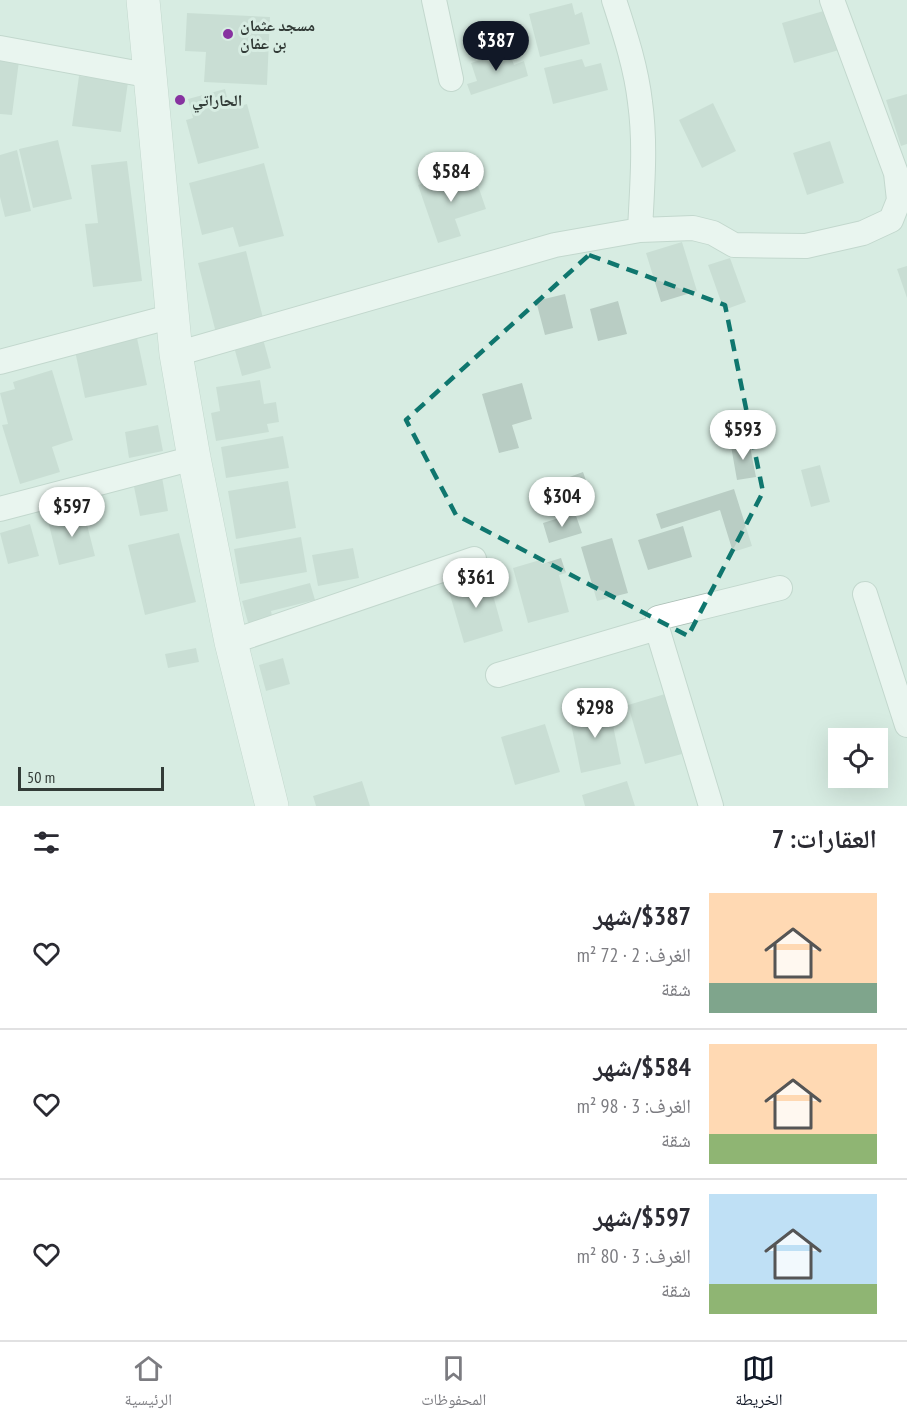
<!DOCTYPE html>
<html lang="ar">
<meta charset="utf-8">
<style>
:root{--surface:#fff;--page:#f7f7f7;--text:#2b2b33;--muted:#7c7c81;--line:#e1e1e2;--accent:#111827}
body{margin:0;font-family:"PT Sans Narrow","Noto Naskh Arabic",sans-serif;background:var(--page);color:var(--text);direction:rtl;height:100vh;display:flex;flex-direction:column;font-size:22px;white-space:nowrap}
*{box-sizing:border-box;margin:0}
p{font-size:20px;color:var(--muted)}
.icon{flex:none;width:33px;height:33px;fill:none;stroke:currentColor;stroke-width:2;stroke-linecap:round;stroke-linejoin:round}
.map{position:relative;height:806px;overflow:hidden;direction:ltr}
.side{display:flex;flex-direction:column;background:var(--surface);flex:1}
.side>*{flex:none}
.buttons{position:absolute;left:828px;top:728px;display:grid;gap:12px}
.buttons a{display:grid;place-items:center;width:60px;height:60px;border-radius:0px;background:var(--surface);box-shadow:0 6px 24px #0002;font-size:30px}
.scale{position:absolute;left:18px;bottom:15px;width:146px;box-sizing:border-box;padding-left:6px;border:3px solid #323b37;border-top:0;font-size:16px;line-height:21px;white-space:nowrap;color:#323b37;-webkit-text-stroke:4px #d7ece2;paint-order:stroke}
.price{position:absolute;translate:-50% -51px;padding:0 14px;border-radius:21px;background:#fff;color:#222;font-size:20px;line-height:39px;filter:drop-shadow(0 2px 3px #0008)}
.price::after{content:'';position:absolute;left:50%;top:36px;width:18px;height:14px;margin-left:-9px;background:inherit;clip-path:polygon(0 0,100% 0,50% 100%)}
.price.current{background:var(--accent);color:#fff}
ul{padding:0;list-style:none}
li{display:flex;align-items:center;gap:18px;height:150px;padding:0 30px}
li+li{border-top:2px solid var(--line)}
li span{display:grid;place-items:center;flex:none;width:168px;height:120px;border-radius:0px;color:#555}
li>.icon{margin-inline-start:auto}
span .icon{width:72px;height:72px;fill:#fffc;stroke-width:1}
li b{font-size:26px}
h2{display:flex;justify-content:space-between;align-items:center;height:72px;padding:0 30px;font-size:26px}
.menu{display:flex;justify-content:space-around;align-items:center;height:84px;border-top:2px solid var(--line);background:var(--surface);font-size:16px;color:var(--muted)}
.menu a{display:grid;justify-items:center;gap:3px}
.menu .current{color:var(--accent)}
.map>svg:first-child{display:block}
.building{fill:#b9cdc4}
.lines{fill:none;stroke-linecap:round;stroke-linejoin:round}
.street-casing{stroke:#aabeb5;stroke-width:26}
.secondary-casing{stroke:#aabeb5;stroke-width:34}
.street{stroke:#fff;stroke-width:24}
.secondary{stroke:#fff;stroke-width:33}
.marked{fill:none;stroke:#0f766e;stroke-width:4.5;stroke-dasharray:12 8;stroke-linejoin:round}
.poi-dot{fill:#8732a0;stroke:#d7ece2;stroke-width:2}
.labels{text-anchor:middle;stroke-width:6;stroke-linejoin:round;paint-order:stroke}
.poi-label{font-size:16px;font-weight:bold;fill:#323b37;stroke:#d7ece2;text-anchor:start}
</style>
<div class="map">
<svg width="907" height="806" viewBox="0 0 907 806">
<rect width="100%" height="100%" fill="#d7ece2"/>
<!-- building -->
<path class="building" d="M572,3l3,12 7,-3 8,32 -50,13 -11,-43z
M827,10l12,40 -45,13 -12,-40z
M187,13l83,4 -3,68 -63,-3 2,-30 -21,-1z
M509,51l5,14 10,-4 4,15 -57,19 -4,-11 10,-3 -6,-18z
M0,58l19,3 -7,54 -12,-1z
M582,59l3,8 16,-4 7,27 -55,14 -9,-36z
M79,76l49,6 -7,50 -49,-6z
M225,89l5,20 17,-5 12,44 -61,16 -12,-44 7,-2 -5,-19z
M907,94v50l-6,2 -15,-46z
M713,103l23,48 -34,17 -23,-48z
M58,140l14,59 -39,9 -14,-59z
M830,141l14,42 -37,12 -14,-42z
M17,150l14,61 -26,6 -5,-20v-42z
M127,161l15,120 -49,6 -8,-63 13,-1 -7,-58z
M264,163l20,73 -45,11 -6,-20 -31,8 -13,-52z
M473,171l13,38 -31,10 6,17 -23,7 -20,-58 31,-10 1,4z
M682,242l15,49 -36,11 -15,-49z
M246,251l18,71 -48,11 -18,-70z
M730,258l16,44 -22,8 -16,-45z
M907,266v32l-10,-29z
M565,294l8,34 -28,7 -9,-34z
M618,301l9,33 -29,7 -8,-32z
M137,338l10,47 -62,13 -10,-47z
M263,339l8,29 -29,8 -8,-29z
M52,370l21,70 -21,7 8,25 -40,12 -18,-59 6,-1 -8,-31 15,-4 -2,-7z
M260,380l4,24 12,-2 3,20 -12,2 2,8 -53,9 -5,-28 9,-2 -4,-24z
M522,383l10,36 -20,6 7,23 -20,5 -17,-59z
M158,425l5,26 -34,7 -4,-26z
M283,436l6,32 -63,10 -5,-31z
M749,442l7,35 -19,3 -6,-34z
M820,465l10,37 -19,5 -10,-37z
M583,472l7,20 -19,7 -7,-20z
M162,477l6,34 -28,5 -7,-34z
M288,481l8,47 -60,11 -8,-48z
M734,489l18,57 -19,6 -13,-42 -59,19 -5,-15z
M83,509l12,47 -36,9 -10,-40 17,-5 -1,-6z
M575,513l7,20 -33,10 -6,-20z
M30,524l9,32 -31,8 -8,-31z
M683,526l9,31 -44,13 -10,-30z
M179,533l17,69 -51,13 -17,-70z
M301,537l6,35 -67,12 -6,-35z
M612,538l16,55 -31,8 -16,-54z
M353,548l6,30 -41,8 -6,-31z
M561,558l5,15 -7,2 10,37 -41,11 -15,-55 27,-8 2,4z
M494,578l5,15 -6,2 10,36 -39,12 -16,-55 29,-9 1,4z
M310,583l5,17 -44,11 2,9 -24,6 -7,-25z
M196,648l3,14 -31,6 -3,-14z
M283,658l7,26 -24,7 -7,-26z
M665,694l17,60 -37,10 -17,-59z
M609,706l12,58 -40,9 -12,-59z
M545,724l15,48 -45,13 -14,-48z
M362,781l8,25h-54l-3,-10z
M627,781l8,25h-50l-3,-11z"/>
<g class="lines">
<defs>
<path id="street" d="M434,0l17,79
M614,0c11,34 22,67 26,102 6,43 2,86 0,128
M0,48l152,28
M176,354l379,-109 85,-15 53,-2 20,5 21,12 72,1 57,-13 28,-13 8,-20 -3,-27 -64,-173
M0,362l173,-46
M0,509l194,-51
M865,594l42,131
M231,642l243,-83
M498,675l159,-47
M711,806l-54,-178 1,-10 122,-30"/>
<path id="secondary" d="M143,0l33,354 18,104 37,184 41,164"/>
</defs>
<!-- street casing -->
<use href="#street" class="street-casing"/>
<!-- secondary casing -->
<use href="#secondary" class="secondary-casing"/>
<!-- street -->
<use href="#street" class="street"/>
<!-- secondary -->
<use href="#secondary" class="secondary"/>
</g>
<!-- marked area -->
<path d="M0 0H907V806H0ZM589,255l136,50 38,187 -75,144 -232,-121 -50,-95z" fill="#d7ece2" fill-opacity=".55" fill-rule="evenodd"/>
<path class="marked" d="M589,255l136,50 38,187 -75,144 -232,-121 -50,-95z"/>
<!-- markers -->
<g class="poi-dot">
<circle cx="228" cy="34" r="6"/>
<circle cx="180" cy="100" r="6"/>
</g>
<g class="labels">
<!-- poi labels -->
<g class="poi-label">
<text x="240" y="31">مسجد عثمان<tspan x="240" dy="18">بن عفان</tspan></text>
<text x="192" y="106">الحاراتي</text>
</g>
</g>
</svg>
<div class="buttons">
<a><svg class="icon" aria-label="locate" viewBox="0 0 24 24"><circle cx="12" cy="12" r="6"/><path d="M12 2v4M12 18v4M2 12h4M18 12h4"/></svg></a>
</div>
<div class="scale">50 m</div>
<b class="price current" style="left:496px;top:72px">$387</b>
<b class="price" style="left:451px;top:203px">$584</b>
<b class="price" style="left:743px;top:461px">$593</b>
<b class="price" style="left:562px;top:528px">$304</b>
<b class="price" style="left:72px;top:538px">$597</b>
<b class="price" style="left:476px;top:609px">$361</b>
<b class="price" style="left:595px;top:739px">$298</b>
</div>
<section class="side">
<h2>العقارات: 7<svg class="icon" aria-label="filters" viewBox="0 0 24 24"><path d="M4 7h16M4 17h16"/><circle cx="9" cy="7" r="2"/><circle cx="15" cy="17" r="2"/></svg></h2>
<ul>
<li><span style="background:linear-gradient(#ffd9b3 75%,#7fa58c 0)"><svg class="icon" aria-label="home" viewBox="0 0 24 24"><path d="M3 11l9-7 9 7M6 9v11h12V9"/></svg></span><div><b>$387/شهر</b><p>الغرف: 2 · 72 m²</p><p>شقة</p></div><svg class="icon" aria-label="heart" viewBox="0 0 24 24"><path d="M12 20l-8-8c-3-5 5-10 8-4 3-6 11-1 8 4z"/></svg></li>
<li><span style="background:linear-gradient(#ffd9b3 75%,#8fb573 0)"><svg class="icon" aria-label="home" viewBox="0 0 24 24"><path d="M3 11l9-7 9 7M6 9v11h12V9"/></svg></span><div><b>$584/شهر</b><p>الغرف: 3 · 98 m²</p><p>شقة</p></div><svg class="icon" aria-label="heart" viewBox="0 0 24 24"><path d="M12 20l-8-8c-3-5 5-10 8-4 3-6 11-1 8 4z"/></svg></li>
<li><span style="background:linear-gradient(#bfe0f5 75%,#8fb573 0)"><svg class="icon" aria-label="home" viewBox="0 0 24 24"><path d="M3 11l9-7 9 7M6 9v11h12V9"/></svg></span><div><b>$597/شهر</b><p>الغرف: 3 · 80 m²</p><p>شقة</p></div><svg class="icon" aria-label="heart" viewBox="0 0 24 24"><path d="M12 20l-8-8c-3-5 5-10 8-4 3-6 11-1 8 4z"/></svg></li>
</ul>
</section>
<nav class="menu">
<a class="current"><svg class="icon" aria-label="map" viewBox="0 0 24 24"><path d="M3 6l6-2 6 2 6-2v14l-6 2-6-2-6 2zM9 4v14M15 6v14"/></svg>الخريطة</a>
<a><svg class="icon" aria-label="saved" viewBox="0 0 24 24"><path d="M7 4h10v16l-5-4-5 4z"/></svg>المحفوظات</a>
<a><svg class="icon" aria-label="home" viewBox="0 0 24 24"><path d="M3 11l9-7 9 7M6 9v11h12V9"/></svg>الرئيسية</a>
</nav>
